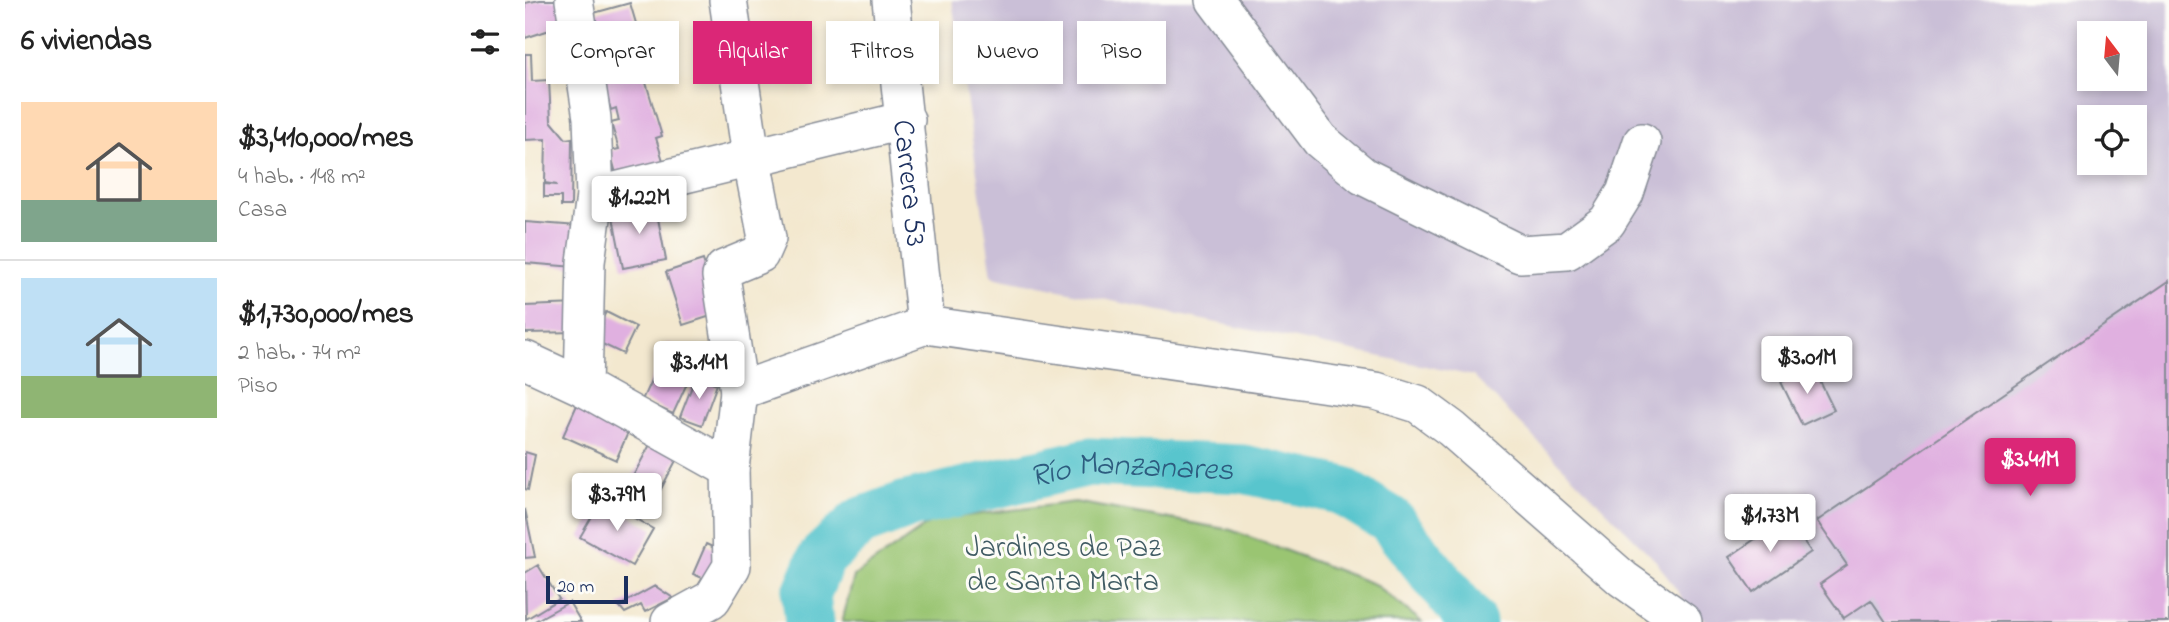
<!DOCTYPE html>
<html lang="es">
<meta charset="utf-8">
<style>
:root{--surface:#fff;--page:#f2f2f2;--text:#222;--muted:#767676;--line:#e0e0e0;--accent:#db2777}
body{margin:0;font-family:"Indie Flower",sans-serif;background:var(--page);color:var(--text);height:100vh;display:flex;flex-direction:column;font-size:26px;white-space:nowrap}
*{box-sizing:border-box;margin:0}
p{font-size:23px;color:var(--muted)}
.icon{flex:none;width:38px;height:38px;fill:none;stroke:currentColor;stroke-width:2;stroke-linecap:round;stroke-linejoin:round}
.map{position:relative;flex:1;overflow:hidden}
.panel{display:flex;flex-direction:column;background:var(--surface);width:525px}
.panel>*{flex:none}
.guide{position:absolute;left:21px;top:21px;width:665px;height:63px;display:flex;gap:14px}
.needle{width:46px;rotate:344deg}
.buttons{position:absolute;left:1552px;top:21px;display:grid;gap:14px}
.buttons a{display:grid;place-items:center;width:70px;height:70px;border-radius:0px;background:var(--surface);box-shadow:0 4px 10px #0003;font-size:35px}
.scale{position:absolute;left:21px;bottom:18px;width:82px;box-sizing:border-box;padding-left:7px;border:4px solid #1b2f5e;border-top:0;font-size:19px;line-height:24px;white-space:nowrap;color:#1b2f5e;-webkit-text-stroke:5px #fdfcf7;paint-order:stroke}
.price{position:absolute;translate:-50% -60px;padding:0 16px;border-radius:7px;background:#fff;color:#222;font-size:23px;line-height:46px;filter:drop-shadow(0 2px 4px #0008)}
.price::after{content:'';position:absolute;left:50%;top:42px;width:21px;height:16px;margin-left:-10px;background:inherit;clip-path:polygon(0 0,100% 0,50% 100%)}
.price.active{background:var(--accent);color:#fff}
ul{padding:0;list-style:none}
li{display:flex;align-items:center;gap:21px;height:175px;padding:0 21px}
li+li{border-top:2px solid var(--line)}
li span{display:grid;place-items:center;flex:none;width:196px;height:140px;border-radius:0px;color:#555}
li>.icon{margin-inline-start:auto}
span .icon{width:84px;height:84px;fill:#fffc;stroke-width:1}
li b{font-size:30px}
h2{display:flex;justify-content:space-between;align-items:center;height:84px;padding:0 21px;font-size:30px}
.tag{padding:0 24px;border-radius:0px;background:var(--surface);box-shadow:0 4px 10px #0003;font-size:24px;line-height:63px}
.tag.active{background:var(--accent);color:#fff}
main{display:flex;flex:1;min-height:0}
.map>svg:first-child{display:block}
.industrial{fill:#cabfd7;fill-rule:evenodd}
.green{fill:#9ac572;stroke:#5a7a68;stroke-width:2}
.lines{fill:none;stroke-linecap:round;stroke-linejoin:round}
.river{stroke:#58c5cd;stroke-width:49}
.building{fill:#e0b0e0}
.minor-casing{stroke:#878c96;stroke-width:40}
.minor{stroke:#fff;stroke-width:37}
.labels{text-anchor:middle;stroke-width:6;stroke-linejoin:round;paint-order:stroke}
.street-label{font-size:30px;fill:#1b2f5e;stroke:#fdfcf7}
.park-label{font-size:30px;fill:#415c64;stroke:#fdfcf7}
.water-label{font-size:32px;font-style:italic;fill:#2d5c7f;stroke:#fdfcf7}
</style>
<main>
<section class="panel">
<h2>6 viviendas<svg class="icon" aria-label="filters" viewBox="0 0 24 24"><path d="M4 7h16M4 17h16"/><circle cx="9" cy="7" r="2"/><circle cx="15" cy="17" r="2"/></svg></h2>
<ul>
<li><span style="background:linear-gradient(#ffd9b3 70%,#7fa58c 0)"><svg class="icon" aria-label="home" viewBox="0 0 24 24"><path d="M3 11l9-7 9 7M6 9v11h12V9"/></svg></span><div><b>$3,410,000/mes</b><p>4 hab. · 148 m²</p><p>Casa</p></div></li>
<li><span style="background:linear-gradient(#bfe0f5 70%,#8fb573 0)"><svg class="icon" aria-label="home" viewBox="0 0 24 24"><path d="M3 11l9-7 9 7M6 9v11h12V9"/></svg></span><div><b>$1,730,000/mes</b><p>2 hab. · 74 m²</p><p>Piso</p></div></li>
</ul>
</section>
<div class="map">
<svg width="1644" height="622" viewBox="0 0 1644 622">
<rect width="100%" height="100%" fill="#fdfcf7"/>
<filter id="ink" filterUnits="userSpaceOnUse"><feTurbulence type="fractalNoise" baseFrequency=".0143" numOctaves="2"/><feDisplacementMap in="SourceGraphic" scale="14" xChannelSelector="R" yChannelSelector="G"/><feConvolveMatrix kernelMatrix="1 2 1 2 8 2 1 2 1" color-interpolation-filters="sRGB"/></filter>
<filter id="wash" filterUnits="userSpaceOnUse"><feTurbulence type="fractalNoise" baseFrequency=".00686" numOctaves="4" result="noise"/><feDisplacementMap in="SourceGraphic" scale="28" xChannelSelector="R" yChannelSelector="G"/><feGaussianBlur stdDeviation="1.57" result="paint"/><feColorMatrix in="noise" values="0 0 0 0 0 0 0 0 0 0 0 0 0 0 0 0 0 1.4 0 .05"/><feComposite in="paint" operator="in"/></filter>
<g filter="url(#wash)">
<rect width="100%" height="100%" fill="#f3e8cf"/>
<!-- industrial -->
<path class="industrial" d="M427,0h1217v622h-461l-18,-13 -34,-48 -183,-185 -481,-100zM1564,33h46v46h-46zM1564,117h46v46h-46z"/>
<!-- green -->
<path class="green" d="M550,502l156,28 143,54 48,38h-580l12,-46 80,-56z"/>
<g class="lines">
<!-- river -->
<path class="river" id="s1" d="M284,622l-3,-27 16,-38 38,-35 46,-17 183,-43 154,7 98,21 49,30 82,102"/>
</g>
<g id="blocks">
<!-- building -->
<path class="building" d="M15,0h20l5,25 -40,13v-35z
M105,3l15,51 -7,2 24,80 -6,2 9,29 -47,14 -8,-30 9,-2 -8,-26 8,-2 -3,-13 -5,2 -28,-94z
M0,54h6l1,27 17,-1 2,41 15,18 6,-1 -1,68h-10v-9h-17v-13l13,1 -12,-2 1,-44 -21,1z
M130,203l11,57 -43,8 -11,-56z
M0,222l53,4 -3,41 -50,-4z
M178,260l17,53 -37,12 -17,-53z
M1644,281v341h-283l-15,-22 -27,18 -24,-34 27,-19 -30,-44z
M53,304l1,28 -54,1v-27z
M81,312l30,15 -13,27 -31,-15z
M143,343l31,14 -26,57 -31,-14z
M1288,367l21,43 -32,15 -21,-43z
M171,376l21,8 -15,41 -22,-8z
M56,396l53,23 -18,41 -53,-24z
M128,439l27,14 -20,38 -27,-15z
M0,452l10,3 -7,35 -3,-1z
M77,499l51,30 -21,37 -52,-29z
M0,509l10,48 -10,1z
M1262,517l24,35 -58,40 -24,-35z
M181,544l15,7 -12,30 -16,-7z
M13,565l21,34 -33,20 -1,-46z
M130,586l18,12 -28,14 -4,-7 -16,8 -6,-7z
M44,602l12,20h-48z"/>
</g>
</g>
<g filter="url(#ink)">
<use href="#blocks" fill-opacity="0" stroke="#878c96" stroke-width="2"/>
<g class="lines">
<defs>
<g id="minor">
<path d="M49,0l18,118 3,78 -9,66 -3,125"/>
<path d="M203,0l23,156 16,82 -7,16 -36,15 -3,7 18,115"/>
<path id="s2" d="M366,0l35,325"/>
<path d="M690,0l105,140 43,36 157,78 47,-3 40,-29 18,-29 17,-51"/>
<path d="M70,196l311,-76"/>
<path d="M0,360l58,27 147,82"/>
<path d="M145,622l42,-23 20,-33 -2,-97 9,-78 187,-66 450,66 42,13 34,25 171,150 60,43"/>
</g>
</defs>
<!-- minor casing -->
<use href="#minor" class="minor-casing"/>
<!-- minor -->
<use href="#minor" class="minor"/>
</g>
</g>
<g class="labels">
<!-- street labels -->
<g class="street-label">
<text dy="10" stroke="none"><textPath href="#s2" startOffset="184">Carrera 53</textPath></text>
</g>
<!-- park labels -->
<g class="park-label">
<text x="538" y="556">Jardines de Paz<tspan x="538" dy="34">de Santa Marta</tspan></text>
</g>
<!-- water labels -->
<g class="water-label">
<text dy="11" stroke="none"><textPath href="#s1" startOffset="399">Río Manzanares</textPath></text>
</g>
</g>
</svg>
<div class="buttons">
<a><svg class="needle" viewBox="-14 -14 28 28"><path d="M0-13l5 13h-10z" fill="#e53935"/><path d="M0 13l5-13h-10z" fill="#767676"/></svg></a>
<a><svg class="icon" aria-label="locate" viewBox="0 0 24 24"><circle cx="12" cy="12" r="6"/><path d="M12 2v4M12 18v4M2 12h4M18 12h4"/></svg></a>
</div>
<div class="scale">20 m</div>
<b class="price" style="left:114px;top:236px">$1.22M</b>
<b class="price" style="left:1282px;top:396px">$3.01M</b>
<b class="price" style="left:174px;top:401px">$3.14M</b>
<b class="price active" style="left:1505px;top:498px">$3.41M</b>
<b class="price" style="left:92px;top:533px">$3.79M</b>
<b class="price" style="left:1245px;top:554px">$1.73M</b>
<div class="guide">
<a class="tag">Comprar</a>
<a class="tag active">Alquilar</a>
<a class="tag">Filtros</a>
<a class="tag">Nuevo</a>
<a class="tag">Piso</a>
</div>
</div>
</main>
